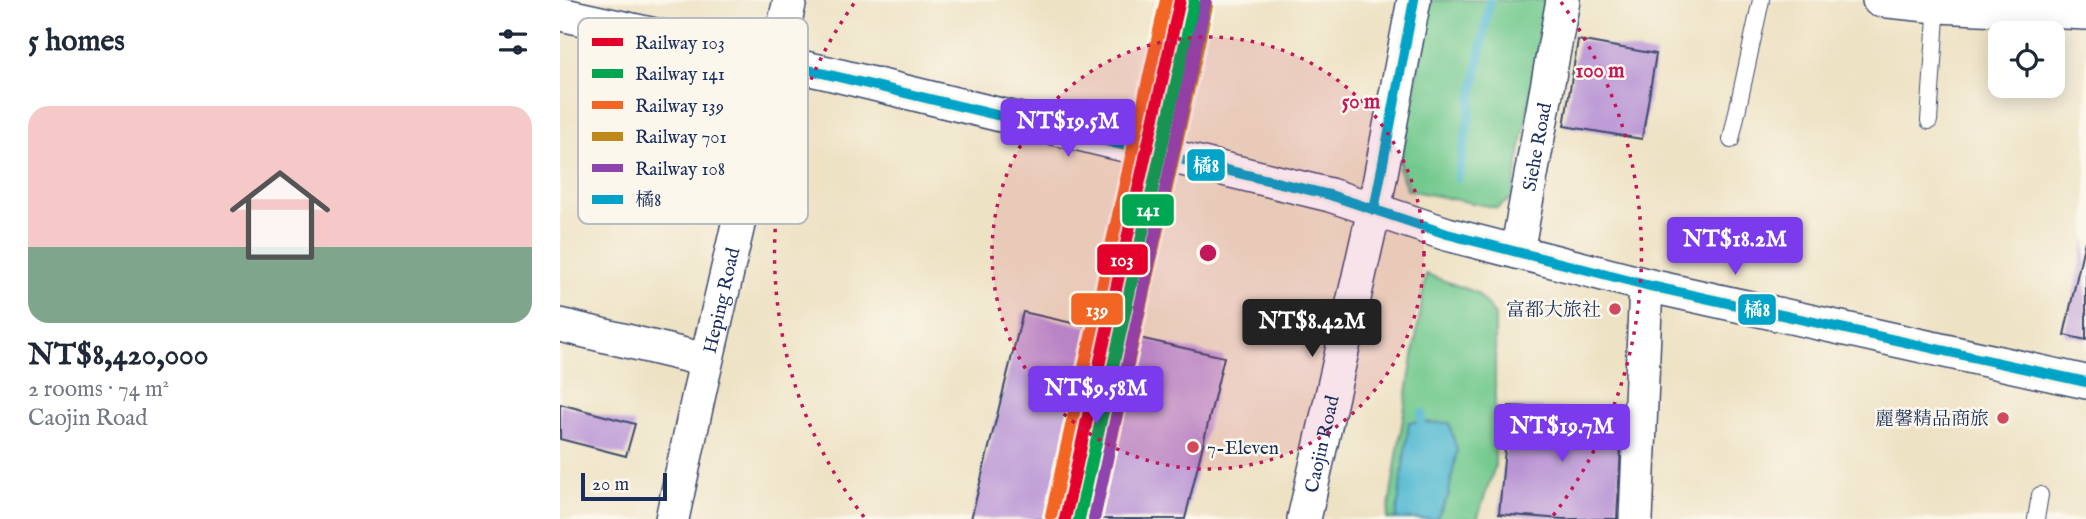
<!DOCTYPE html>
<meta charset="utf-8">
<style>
:root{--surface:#fff;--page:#f6f6f7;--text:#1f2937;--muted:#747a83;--line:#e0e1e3;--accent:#7c3aed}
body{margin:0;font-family:"IM FELL English","Noto Serif TC",serif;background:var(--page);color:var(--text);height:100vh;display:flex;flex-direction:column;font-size:26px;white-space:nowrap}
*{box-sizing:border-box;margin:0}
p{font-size:23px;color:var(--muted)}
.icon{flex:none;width:38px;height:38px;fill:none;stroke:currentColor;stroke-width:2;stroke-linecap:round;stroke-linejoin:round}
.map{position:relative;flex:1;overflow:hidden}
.side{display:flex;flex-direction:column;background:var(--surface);width:560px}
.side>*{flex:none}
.fabs{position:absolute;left:1428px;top:21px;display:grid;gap:14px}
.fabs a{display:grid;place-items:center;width:77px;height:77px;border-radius:14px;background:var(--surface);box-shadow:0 4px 18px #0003;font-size:35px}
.scale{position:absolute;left:21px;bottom:18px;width:86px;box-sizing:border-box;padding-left:7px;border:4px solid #1b2f5e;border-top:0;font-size:19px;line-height:24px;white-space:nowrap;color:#1b2f5e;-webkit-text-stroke:5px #fbf7ec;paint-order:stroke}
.price{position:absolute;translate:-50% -60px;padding:0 16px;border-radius:7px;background:var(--accent);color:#fff;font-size:23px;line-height:46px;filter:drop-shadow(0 2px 4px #0008)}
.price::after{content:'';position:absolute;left:50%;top:42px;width:21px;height:16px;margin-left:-10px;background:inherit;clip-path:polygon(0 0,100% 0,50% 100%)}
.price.current{background:#222;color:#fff}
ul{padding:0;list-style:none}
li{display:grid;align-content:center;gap:14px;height:371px;padding:0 28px}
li+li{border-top:2px solid var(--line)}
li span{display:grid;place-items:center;height:217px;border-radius:21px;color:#555}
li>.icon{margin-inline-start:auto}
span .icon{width:126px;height:126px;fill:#fffc;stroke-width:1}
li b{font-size:30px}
h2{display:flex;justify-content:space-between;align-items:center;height:84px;padding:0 28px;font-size:30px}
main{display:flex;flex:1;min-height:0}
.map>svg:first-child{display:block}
.green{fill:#72c98e;stroke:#467c76;stroke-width:2}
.water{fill:#53bad1;stroke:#377498;stroke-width:2}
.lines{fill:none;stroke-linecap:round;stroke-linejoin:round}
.stream{stroke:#53bad1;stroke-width:9}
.building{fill:#b893d4}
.service-casing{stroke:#3b4a6d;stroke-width:18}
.minor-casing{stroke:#3b4a6d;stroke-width:36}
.service{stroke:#fff;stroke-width:16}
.minor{stroke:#fff;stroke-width:33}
.bus-1-casing{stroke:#fbf7ec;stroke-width:16}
.bus-1{stroke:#01a3c8;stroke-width:10}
.rail-1-casing{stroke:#fbf7ec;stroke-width:18}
.rail-2-casing{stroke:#fbf7ec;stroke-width:18}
.rail-3-casing{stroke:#fbf7ec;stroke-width:18}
.rail-4-casing{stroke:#fbf7ec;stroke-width:18}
.rail-5-casing{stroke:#fbf7ec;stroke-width:18}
.rail-1{stroke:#e4002b;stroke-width:12}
.rail-2{stroke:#00a651;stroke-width:12}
.rail-3{stroke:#f26522;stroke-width:12}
.rail-4{stroke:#c08818;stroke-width:12}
.rail-5{stroke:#8e44ad;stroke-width:12}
.ring{fill:none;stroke:#c2185b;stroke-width:3.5;stroke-dasharray:3.5 7}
.poi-dot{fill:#d1495b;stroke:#fbf7ec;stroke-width:2.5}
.labels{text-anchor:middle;stroke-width:5;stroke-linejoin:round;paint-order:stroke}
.street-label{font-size:19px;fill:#1b2f5e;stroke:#fbf7ec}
.poi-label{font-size:19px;fill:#1b2f5e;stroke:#fbf7ec;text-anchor:end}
.key{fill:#fbf7ec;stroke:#b8bbc1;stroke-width:2}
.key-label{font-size:19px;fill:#1b2f5e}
.centre{fill:#c2185b;stroke:#fbf7ec;stroke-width:3.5}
.ring-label{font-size:21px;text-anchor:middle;font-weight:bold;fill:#c2185b;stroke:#fbf7ec;stroke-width:5;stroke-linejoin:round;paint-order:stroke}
.line-badge{stroke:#fbf7ec;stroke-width:2.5}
.badge-label{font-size:19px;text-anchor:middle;font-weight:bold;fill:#fff}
</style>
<main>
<section class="side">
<h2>5 homes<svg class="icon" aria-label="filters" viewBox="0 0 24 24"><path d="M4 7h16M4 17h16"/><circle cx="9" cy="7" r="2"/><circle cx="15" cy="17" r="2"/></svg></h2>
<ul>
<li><span style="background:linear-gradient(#f6c9c9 65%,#7fa58c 0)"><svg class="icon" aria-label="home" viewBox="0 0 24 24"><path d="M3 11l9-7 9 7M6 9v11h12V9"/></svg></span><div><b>NT$8,420,000</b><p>2 rooms · 74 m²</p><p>Caojin Road</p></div></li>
</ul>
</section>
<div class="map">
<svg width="1526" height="519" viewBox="0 0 1526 519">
<rect width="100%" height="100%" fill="#fbf7ec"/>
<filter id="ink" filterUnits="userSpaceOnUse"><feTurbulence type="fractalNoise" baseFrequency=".0143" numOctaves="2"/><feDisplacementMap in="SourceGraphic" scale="14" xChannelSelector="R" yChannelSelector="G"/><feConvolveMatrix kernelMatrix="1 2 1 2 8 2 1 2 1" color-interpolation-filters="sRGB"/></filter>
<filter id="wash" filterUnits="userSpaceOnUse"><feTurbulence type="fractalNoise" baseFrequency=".00686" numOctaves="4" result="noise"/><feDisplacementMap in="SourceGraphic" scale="28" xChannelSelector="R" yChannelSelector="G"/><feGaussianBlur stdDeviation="1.57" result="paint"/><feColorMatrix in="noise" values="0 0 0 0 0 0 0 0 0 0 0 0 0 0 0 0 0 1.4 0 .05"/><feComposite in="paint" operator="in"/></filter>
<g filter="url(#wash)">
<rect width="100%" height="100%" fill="#eee2c4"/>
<!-- green -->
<path class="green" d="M871,0h116l-35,198 -15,10 -90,-18 -8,-21z
M866,274l51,19 18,22v151l-18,53h-90z"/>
<!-- water -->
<path class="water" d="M849,422l40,1 8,27 -9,47 -12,22h-40z"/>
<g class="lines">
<!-- stream -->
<path class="stream" d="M898,178l32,-178
M860,432l2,-19"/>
</g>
<g id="blocks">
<!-- building -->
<path class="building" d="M1018,40l78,14 -14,85 -78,-13z
M1525,241h1v99l-22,-5z
M463,312l201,45 -39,162h-214z
M0,404l75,20 -9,32 -66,-17z
M949,406l114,6 -6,107h-55l-63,-5z"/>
</g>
</g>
<g filter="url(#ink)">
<use href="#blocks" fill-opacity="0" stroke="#3b4a6d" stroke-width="2"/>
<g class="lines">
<defs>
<path id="service" d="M1369,121l8,-119
M1171,140l30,-140
M1476,519l4,-24"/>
<g id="minor">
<path d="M1319,0l58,6 149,7"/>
<path d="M0,14l268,59 502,122 117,39 199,51 440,97"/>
<path id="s1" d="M957,252l46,-252"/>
<path d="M0,325l146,35"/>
<path id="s2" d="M112,519l28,-130 90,-389"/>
<path id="s3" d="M744,519l70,-309 40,-210"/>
<path d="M1076,519l10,-234"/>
</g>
</defs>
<!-- service casing -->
<use href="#service" class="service-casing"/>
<!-- minor casing -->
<use href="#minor" class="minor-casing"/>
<!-- service -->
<use href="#service" class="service"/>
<!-- minor -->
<use href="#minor" class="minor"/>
<defs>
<path id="bus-1" d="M216,62l554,133 117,39 199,51 440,97
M814,210l40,-210"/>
</defs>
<!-- bus-1 casing -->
<use href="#bus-1" class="bus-1-casing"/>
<!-- bus-1 -->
<use href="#bus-1" class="bus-1"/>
<defs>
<path id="rail-1" d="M505,519l115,-519"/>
<path id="rail-2" d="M519,519l115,-516"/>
<path id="rail-3" d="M491,516l115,-516"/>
<path id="rail-4" d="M534,519l113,-513"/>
<path id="rail-5" d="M534,519l112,-519"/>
</defs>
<!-- rail-1 casing -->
<use href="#rail-1" class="rail-1-casing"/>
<!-- rail-2 casing -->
<use href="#rail-2" class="rail-2-casing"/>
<!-- rail-3 casing -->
<use href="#rail-3" class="rail-3-casing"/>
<!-- rail-4 casing -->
<use href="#rail-4" class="rail-4-casing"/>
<!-- rail-5 casing -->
<use href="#rail-5" class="rail-5-casing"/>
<!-- rail-1 -->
<use href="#rail-1" class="rail-1"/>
<!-- rail-2 -->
<use href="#rail-2" class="rail-2"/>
<!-- rail-3 -->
<use href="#rail-3" class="rail-3"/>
<!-- rail-4 -->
<use href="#rail-4" class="rail-4"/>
<!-- rail-5 -->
<use href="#rail-5" class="rail-5"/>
</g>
</g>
<!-- distance rings -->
<circle cx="648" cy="253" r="216" fill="#c2185b" fill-opacity=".12"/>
<g class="ring">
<circle cx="648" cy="253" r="216"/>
<path d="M304 517A433 433 0 0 1 295 2M1001 2A433 433 0 0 1 992 517"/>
</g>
<!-- markers -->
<g class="poi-dot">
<circle cx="1055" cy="309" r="7"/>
<circle cx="1443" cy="418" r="7"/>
<circle cx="633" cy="447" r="7"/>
</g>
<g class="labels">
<!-- street labels -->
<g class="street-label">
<text dy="7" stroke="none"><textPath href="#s1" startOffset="107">Siehe Road</textPath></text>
<text dy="7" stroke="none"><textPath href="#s2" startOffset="224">Heping Road</textPath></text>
<text dy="7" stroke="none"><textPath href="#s3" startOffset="77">Caojin Road</textPath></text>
</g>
<!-- poi labels -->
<g class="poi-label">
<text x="1041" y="316">富都大旅社</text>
<text x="1429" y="425">麗馨精品商旅</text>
<text x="647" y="454" text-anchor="start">7-Eleven</text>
</g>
</g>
<!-- legend -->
<rect x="18" y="18" width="230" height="206" rx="10" class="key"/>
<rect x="32" y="38" width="31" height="8" fill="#e4002b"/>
<rect x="32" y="69" width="31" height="9" fill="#00a651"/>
<rect x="32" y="101" width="31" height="8" fill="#f26522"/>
<rect x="32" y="132" width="31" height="9" fill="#c08818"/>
<rect x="32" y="164" width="31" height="8" fill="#8e44ad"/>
<rect x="32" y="195" width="31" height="9" fill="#01a3c8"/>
<g class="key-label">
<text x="75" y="49">Railway 103</text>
<text x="75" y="80">Railway 141</text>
<text x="75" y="112">Railway 139</text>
<text x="75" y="143">Railway 701</text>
<text x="75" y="175">Railway 108</text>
<text x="75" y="206">橘8</text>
</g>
<circle cx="648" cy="253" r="10" class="centre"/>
<g class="ring-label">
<text x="1040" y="77">100 m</text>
<text x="801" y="108">50 m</text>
</g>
<g class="line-badge">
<rect x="626" y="148" width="40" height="34" rx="7" fill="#01a3c8"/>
<rect x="561" y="193" width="54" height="34" rx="7" fill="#00a651"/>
<rect x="536" y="243" width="53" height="33" rx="7" fill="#e4002b"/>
<rect x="510" y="292" width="54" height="34" rx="7" fill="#f26522"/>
<rect x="1177" y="293" width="40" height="33" rx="7" fill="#01a3c8"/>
</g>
<g class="badge-label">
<text x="646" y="172">橘8</text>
<text x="588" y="216">141</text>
<text x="562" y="266">103</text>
<text x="537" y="316">139</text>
<text x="1197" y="316">橘8</text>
</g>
</svg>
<div class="fabs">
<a><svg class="icon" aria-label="locate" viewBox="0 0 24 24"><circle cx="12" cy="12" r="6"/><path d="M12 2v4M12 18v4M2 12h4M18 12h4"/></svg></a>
</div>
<div class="scale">20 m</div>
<b class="price" style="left:508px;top:159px">NT$19.5M</b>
<b class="price" style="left:1175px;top:277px">NT$18.2M</b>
<b class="price current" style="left:752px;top:359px">NT$8.42M</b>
<b class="price" style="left:536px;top:426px">NT$9.58M</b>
<b class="price" style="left:1002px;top:464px">NT$19.7M</b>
</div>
</main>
